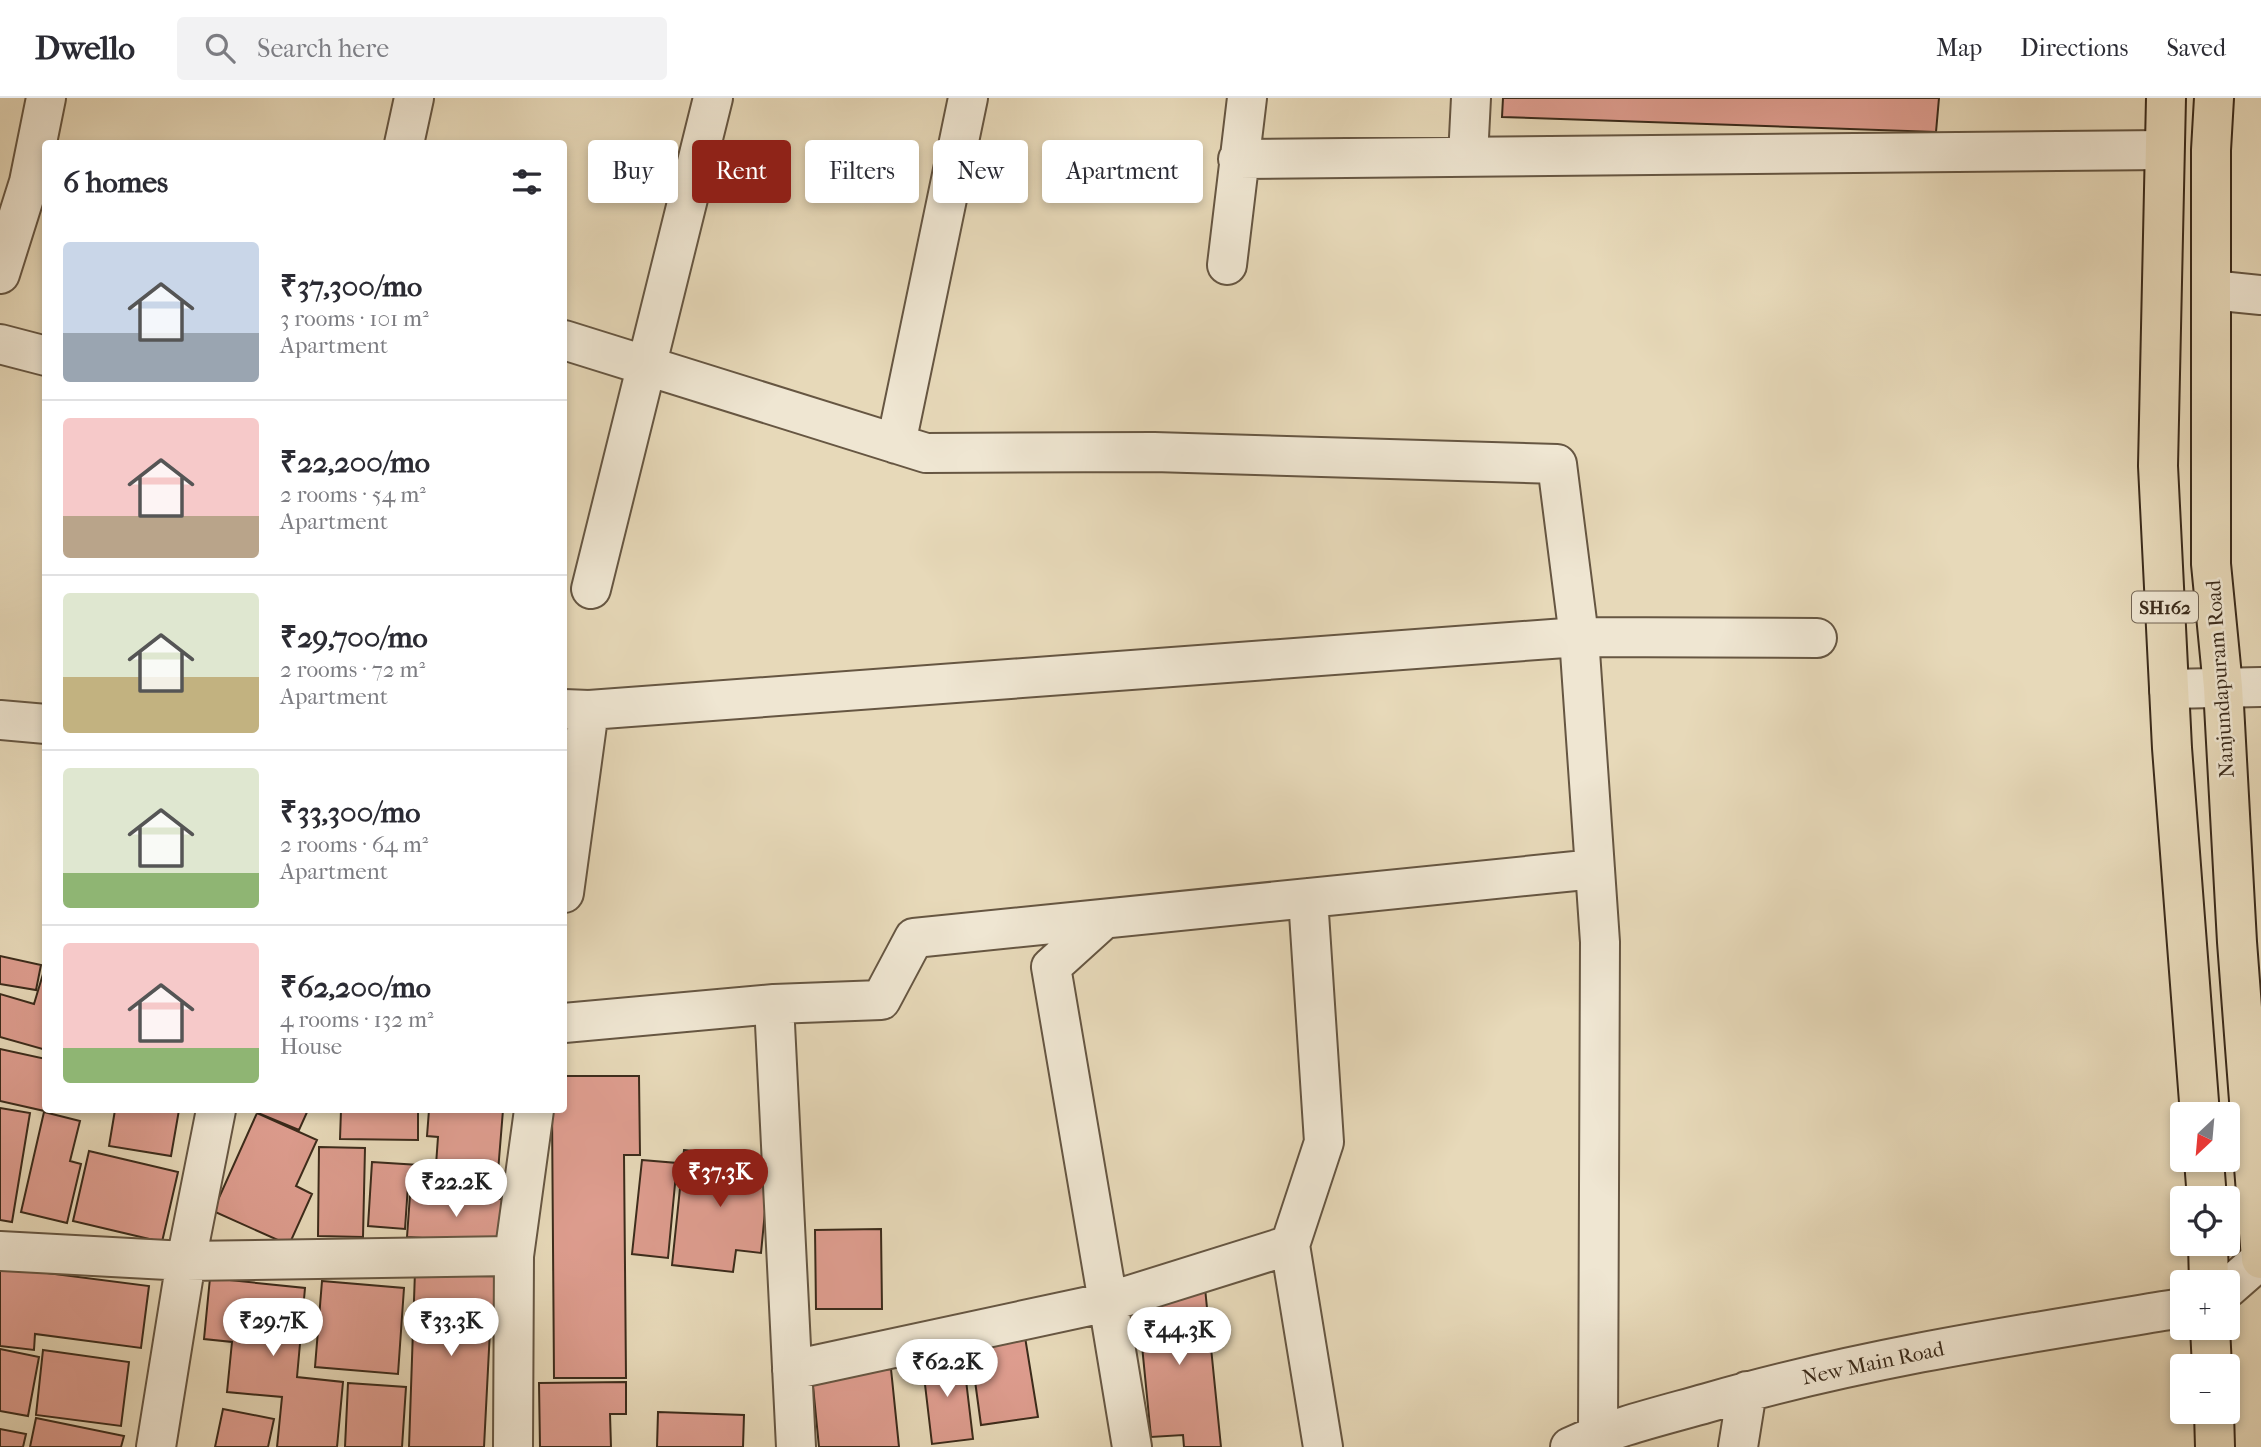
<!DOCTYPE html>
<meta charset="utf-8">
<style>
:root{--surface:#fff;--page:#f2f2f3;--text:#2b2b33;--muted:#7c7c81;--line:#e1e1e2;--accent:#8f2418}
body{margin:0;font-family:"IM FELL French Canon",serif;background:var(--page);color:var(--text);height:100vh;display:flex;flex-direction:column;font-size:26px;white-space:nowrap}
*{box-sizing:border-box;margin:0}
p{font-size:23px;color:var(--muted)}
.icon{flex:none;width:38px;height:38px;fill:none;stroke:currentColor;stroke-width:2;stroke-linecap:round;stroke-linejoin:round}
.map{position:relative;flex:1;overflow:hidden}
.sheet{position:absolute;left:42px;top:42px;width:525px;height:973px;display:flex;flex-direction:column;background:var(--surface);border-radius:7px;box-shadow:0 4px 10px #0003}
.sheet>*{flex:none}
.guide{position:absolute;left:588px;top:42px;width:665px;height:63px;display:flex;gap:14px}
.needle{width:46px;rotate:206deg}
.fabs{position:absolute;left:2170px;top:1004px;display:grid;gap:14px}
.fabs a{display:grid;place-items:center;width:70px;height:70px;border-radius:7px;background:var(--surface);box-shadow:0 4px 10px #0003;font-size:35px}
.price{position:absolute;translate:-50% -60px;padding:0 16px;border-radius:24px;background:#fff;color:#222;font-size:23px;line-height:46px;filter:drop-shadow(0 2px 4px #0008)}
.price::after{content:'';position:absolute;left:50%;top:42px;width:21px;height:16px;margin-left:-10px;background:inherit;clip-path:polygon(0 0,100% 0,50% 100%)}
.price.selected{background:var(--accent);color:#fff}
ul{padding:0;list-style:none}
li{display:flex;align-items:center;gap:21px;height:175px;padding:0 21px}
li+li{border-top:2px solid var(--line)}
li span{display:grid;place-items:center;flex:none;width:196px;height:140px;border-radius:7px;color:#555}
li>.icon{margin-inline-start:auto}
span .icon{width:84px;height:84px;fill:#fffc;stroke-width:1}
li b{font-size:30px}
h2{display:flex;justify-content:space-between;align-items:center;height:84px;padding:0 21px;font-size:30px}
.pill{padding:0 24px;border-radius:7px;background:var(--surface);box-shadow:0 4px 10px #0003;font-size:24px;line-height:63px}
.pill.selected{background:var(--accent);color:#fff}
header{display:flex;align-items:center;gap:42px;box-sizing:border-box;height:98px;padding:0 35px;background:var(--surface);border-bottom:2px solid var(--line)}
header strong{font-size:33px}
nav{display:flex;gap:38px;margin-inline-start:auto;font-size:24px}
.search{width:490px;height:63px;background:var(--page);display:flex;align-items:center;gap:18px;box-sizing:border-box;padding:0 24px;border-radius:7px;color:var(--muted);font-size:26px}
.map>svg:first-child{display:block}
.building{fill:#de9d8f;stroke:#3b2b1b;stroke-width:2}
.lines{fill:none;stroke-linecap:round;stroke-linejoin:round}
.minor-casing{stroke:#665642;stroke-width:42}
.major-casing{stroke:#3b2b1b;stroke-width:42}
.minor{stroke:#efe6d2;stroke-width:38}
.major{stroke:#e7d9b9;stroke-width:38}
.labels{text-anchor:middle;stroke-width:5;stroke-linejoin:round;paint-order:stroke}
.shield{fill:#efe6d2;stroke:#716352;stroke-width:2}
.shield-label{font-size:19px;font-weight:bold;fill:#3b2b1b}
.street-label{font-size:21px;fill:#3b2b1b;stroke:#efe6d2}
</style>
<header>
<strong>Dwello</strong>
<div class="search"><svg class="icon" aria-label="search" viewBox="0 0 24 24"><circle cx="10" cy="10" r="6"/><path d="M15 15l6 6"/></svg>Search here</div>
<nav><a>Map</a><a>Directions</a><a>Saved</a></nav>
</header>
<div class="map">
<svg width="2261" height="1349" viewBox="0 0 2261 1349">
<rect width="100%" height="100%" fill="#e7d9b9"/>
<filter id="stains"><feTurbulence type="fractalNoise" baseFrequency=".00286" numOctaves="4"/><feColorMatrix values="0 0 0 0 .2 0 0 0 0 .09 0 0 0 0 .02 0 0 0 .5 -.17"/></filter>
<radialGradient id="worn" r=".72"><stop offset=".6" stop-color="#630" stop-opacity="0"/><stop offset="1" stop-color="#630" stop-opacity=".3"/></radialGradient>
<!-- building -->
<path class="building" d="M1503,0h436l-3,34 -434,-15z
M0,858l41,9 -5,25 -36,-6z
M46,866v86l-46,-13v-43l34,10z
M0,951l46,10v51h4l-1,2 -49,-11z
M564,978h75l1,79h-16l2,223h-72l-2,-268h12z
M0,1010l30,5 -18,109 -12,-2z
M115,1012h64l-8,46 -62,-10z
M251,1012h57l-9,20z
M341,1012h77v30l-78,-1z
M429,1012h74l-6,74 -62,-5 3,-42 -11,-1z
M44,1014l36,9 -10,40 11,3 -14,59 -46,-11z
M257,1015l60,27 -21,46 16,8 -23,51 -76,-34z
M319,1049l46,1 -2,89 -45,-1z
M684,1052l86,9 -9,94 -25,-3 -3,22 -61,-7z
M89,1053l89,21 -16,70 -89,-21z
M642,1062l35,3 -9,95 -36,-4z
M372,1064l47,3 -1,21 -10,-1 -3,44 -37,-3z
M410,1097l94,4 -2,44 -95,-6z
M881,1131l1,80h-66l-1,-79z
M0,1169l149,19 -8,62 -106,-14 -1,16 -34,-4z
M415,1173l83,4 -2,56 -6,-1 -6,117h-75z
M210,1180l95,10 -8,89 46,5 -6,65h-60l5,-50 -55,-5 5,-50 -28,-3z
M322,1183l82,7 -6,86 -83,-7z
M1205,1190l16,159h-37l-1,-12 -32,2 -14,-142z
M1025,1239l13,80 -57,8 -11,-81z
M0,1251l39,8 -11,59 -28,-5z
M43,1252l86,12 -8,64 -85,-11z
M963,1257l10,84 -41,5 -10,-85z
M891,1271l8,78h-80l-7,-71z
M626,1284v32h-16l1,33h-71l-1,-64z
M348,1285l58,4 -4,60h-57z
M223,1311l51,10 -6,28h-53z
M658,1314l86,3 -1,32h-86z
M36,1320l88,18 -3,11h-91z
M0,1331l26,5 -3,13h-23z"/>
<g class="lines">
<defs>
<path id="minor" d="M404,46l10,-46
M1468,59l3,-59
M1238,61l925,-9
M1227,167l20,-167
M0,176l29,-92 17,-84
M2211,192l50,5
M564,242l362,113 228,-1 403,12 22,173 21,305 -2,492
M0,246l46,12
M896,346l72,-346
M591,491l122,-491
M2169,591l92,-2
M564,611l25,1 990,-73 238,1
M0,622l46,4
M564,795l25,-183
M1104,821l-53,48 57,335 182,-57 34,-103 -16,-244
M774,906l107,-4 33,-62 681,-69
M564,925l210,-19 22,443
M1290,1147l33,202
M0,1153l186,10 328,-5
M2228,1190l33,-29
M792,1272l316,-68 24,145
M156,1349l30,-186 30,-151
M513,1349l1,-191 20,-146
M1570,1349c44,-20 91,-31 137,-44 155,-45 316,-69 475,-95
M1738,1349l9,-56"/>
<path id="major" d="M2166,0l-8,368 14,282 28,367
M2214,0l-3,52v414l12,123 14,255 24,317
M2204,1062l3,39
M2208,1146l1,39
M2210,1230l2,39
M2214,1314l1,35"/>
</defs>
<!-- minor casing -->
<use href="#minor" class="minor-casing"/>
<!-- major casing -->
<use href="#major" class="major-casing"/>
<!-- minor -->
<use href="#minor" class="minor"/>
<!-- major -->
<use href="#major" class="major"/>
</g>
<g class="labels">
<!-- shield labels -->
<rect class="shield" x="2132" y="493.5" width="66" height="31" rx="5"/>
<g class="shield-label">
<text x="2165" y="516">SH162</text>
</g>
<!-- street labels -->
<g class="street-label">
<text transform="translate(2220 581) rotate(-94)" y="7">Nanjundapuram Road</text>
<text transform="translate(1873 1265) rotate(-12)" y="7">New Main Road</text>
</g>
</g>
<rect width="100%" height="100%" filter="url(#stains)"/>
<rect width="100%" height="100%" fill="url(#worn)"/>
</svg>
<div class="fabs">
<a><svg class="needle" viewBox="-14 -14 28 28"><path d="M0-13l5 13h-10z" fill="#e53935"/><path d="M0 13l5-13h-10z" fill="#7c7c81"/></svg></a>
<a><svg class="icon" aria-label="locate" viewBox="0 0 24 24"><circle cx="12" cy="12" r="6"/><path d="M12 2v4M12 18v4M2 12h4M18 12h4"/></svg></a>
<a>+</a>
<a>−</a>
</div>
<b class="price selected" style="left:720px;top:1111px">₹37.3K</b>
<b class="price" style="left:456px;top:1121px">₹22.2K</b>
<b class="price" style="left:273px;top:1260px">₹29.7K</b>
<b class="price" style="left:451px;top:1260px">₹33.3K</b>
<b class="price" style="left:1179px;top:1269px">₹44.3K</b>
<b class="price" style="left:947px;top:1301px">₹62.2K</b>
<div class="guide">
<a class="pill">Buy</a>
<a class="pill selected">Rent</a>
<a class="pill">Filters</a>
<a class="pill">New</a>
<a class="pill">Apartment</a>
</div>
<section class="sheet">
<h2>6 homes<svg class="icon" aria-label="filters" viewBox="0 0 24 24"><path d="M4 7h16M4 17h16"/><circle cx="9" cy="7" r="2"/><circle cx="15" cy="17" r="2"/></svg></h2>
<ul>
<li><span style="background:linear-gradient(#c9d6e8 65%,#9aa5b1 0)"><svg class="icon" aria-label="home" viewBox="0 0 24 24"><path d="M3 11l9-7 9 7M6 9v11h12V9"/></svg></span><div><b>₹37,300/mo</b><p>3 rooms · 101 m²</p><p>Apartment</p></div></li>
<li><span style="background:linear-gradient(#f6c9c9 70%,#b9a48a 0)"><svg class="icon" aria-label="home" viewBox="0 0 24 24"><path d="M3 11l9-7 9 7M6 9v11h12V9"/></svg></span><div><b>₹22,200/mo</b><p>2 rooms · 54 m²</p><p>Apartment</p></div></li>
<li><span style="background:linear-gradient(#dfe7d0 60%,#c2b280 0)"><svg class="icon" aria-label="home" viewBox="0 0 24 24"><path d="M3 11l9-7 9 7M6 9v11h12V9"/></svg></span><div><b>₹29,700/mo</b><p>2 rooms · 72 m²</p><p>Apartment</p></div></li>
<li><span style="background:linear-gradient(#dfe7d0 75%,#8fb573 0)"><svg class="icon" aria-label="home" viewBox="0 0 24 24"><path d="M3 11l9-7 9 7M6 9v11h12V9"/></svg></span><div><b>₹33,300/mo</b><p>2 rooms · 64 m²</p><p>Apartment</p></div></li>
<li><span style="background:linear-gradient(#f6c9c9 75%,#8fb573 0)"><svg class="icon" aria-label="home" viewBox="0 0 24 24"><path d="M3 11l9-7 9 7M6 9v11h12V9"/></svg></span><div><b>₹62,200/mo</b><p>4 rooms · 132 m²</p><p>House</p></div></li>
</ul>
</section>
</div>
